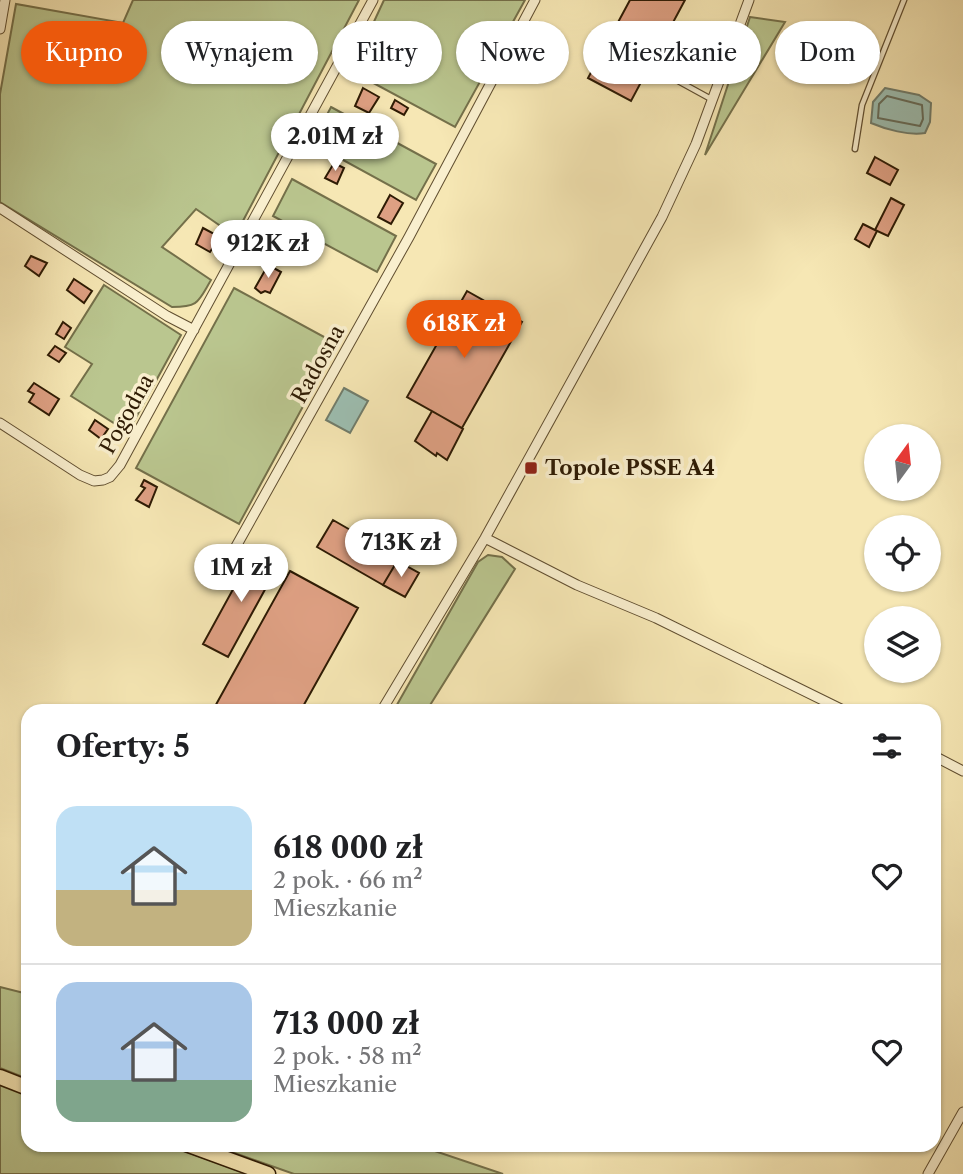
<!DOCTYPE html>
<html lang="pl">
<meta charset="utf-8">
<style>
:root{--surface:#fff;--page:#f6f6f6;--text:#202124;--muted:#757577;--line:#e0e0e0;--accent:#ea580c}
body{margin:0;font-family:"Libre Caslon Text",serif;background:var(--page);color:var(--text);height:100vh;display:flex;flex-direction:column;font-size:26px;white-space:nowrap}
*{box-sizing:border-box;margin:0}
p{font-size:23px;color:var(--muted)}
.icon{flex:none;width:38px;height:38px;fill:none;stroke:currentColor;stroke-width:2;stroke-linecap:round;stroke-linejoin:round}
.map{position:relative;flex:1;overflow:hidden}
.details{position:absolute;left:21px;top:704px;width:920px;height:448px;display:flex;flex-direction:column;background:var(--surface);border-radius:21px;box-shadow:0 2px 5px #0004}
.details>*{flex:none}
.hud{position:absolute;left:21px;top:21px;width:922px;height:63px;display:flex;gap:14px}
.needle{width:46px;rotate:15deg}
.buttons{position:absolute;left:864px;top:424px;display:grid;gap:14px}
.buttons a{display:grid;place-items:center;width:77px;height:77px;border-radius:50%;background:var(--surface);box-shadow:0 2px 5px #0004;font-size:35px}
.price{position:absolute;translate:-50% -60px;padding:0 16px;border-radius:24px;background:#fff;color:#222;font-size:23px;line-height:46px;filter:drop-shadow(0 2px 4px #0008)}
.price::after{content:'';position:absolute;left:50%;top:42px;width:21px;height:16px;margin-left:-10px;background:inherit;clip-path:polygon(0 0,100% 0,50% 100%)}
.price.selected{background:var(--accent);color:#fff}
ul{padding:0;list-style:none}
li{display:flex;align-items:center;gap:21px;height:175px;padding:0 35px}
li+li{border-top:2px solid var(--line)}
li span{display:grid;place-items:center;flex:none;width:196px;height:140px;border-radius:21px;color:#555}
li>.icon{margin-inline-start:auto}
span .icon{width:84px;height:84px;fill:#fffc;stroke-width:1}
li b{font-size:30px}
h2{display:flex;justify-content:space-between;align-items:center;height:84px;padding:0 35px;font-size:30px}
.tag{padding:0 24px;border-radius:32px;background:var(--surface);box-shadow:0 2px 5px #0004;font-size:24px;line-height:63px}
.tag.selected{background:var(--accent);color:#fff}
.map>svg:first-child{display:block}
.green{fill:#bac68f;stroke:#74704a;stroke-width:2}
.water{fill:#9dbfb2;stroke:#717d6c;stroke-width:2}
.lines{fill:none;stroke-linecap:round;stroke-linejoin:round}
.shore{stroke:#666d5b;stroke-width:2}
.building{fill:#dea083;stroke:#2e1b04;stroke-width:2}
.lane-casing{stroke:#604e30;stroke-width:7}
.street-casing{stroke:#604e30;stroke-width:11}
.primary-casing{stroke:#2e1b04;stroke-width:17}
.lane{stroke:#f9efce;stroke-width:4.5}
.street{stroke:#f9efce;stroke-width:9}
.primary{stroke:#f6e7b4;stroke-width:14}
.poi-dot{fill:#8f2418;stroke:#f9efce;stroke-width:2.5}
.labels{text-anchor:middle;stroke-width:7;stroke-linejoin:round;paint-order:stroke}
.street-label{font-size:21px;fill:#2e1b04;stroke:#f9efce}
.poi-label{font-size:21px;font-weight:bold;fill:#2e1b04;stroke:#f9efce;text-anchor:start}
</style>
<div class="map">
<svg width="963" height="1174" viewBox="0 0 963 1174">
<rect width="100%" height="100%" fill="#f6e7b4"/>
<filter id="stains"><feTurbulence type="fractalNoise" baseFrequency=".00286" numOctaves="4"/><feColorMatrix values="0 0 0 0 .2 0 0 0 0 .09 0 0 0 0 .02 0 0 0 .5 -.17"/></filter>
<radialGradient id="worn" r=".72"><stop offset=".6" stop-color="#630" stop-opacity="0"/><stop offset="1" stop-color="#630" stop-opacity=".3"/></radialGradient>
<!-- green -->
<path class="green" d="M133,0h226l-124,236 -39,-27 -34,38 49,33c-13,22 -12,27 -39,27l-172,-105v-108l16,-90 107,19z
M384,0h141l-70,127 -104,-56z
M750,17l35,5 -80,133z
M331,107l105,57 -20,36 -104,-57z
M292,179l104,57 -19,36 -104,-56z
M104,285l77,50 -53,97 -57,-36 21,-32 -27,-17z
M234,288l103,56 -98,180 -103,-56z
M488,555l14,2 13,12 -88,141h-33l84,-148z
M0,987l28,7v85l-28,-11z
M0,1083l28,11v50l140,1 80,29h-248z
M212,1145h205l86,29h-209z"/>
<!-- water -->
<path class="water" d="M885,88l34,7 12,8 -1,19 -5,11c-16,3 -40,-4 -54,-10l2,-21z
M344,388l24,13 -18,32 -24,-13z"/>
<g class="lines">
<!-- shore -->
<path class="shore" d="M887,96l35,9 1,14 -3,7 -42,-8 1,-14z"/>
</g>
<!-- building -->
<path class="building" d="M630,0h55l-54,101 -43,-23z
M363,88l16,9 -10,16 -14,-7z
M395,100l13,8 -4,7 -13,-7z
M875,157l23,13 -8,15 -23,-12z
M334,163l10,5 -7,16 -12,-6z
M390,195l13,8 -12,21 -13,-7z
M891,198l13,7 -16,31 -13,-6z
M863,224l14,7 -8,16 -14,-8z
M280,225l12,7 -12,22 -14,-7z
M203,228l17,9 -10,15 -14,-8z
M31,256l16,7 -8,13 -14,-10z
M268,265l13,7 -11,21 -5,-2 -4,2 -6,-5z
M74,279l18,12 -8,12 -17,-13z
M467,291l55,31 -60,106 -55,-31z
M63,322l8,6 -7,11 -8,-5z
M55,346l11,7 -7,9 -11,-7z
M34,383l25,16 -10,16 -20,-13 5,-8 -6,-3z
M432,411l31,18 -16,31 -10,-7 -1,3 -21,-15z
M95,420l13,9 -7,10 -12,-9z
M144,480l13,7 -8,20 -13,-7 9,-12 -4,-2z
M333,520l66,38 -16,27 -66,-38z
M254,551l25,13 -51,93 -25,-13z
M396,563l3,3 2,-3 18,10 -14,24 -22,-12z
M290,571l68,37 -57,102h-88z"/>
<g class="lines">
<defs>
<path id="lane" d="M660,71l51,28
M855,149l7,-44 42,-105"/>
<path id="street" d="M0,29l5,-29
M0,208l167,108 27,14
M0,423l80,52 14,6 9,-1 7,-3 10,-12 253,-465
M485,538l92,47 79,33 187,92
M229,559l180,-322 126,-237
M382,710l103,-172 177,-321 34,-73 53,-144
M934,756l29,15
M928,1174l35,-62"/>
<path id="primary" d="M0,1077l28,11
M186,1144l82,30"/>
</defs>
<!-- lane casing -->
<use href="#lane" class="lane-casing"/>
<!-- street casing -->
<use href="#street" class="street-casing"/>
<!-- primary casing -->
<use href="#primary" class="primary-casing"/>
<!-- lane -->
<use href="#lane" class="lane"/>
<!-- street -->
<use href="#street" class="street"/>
<!-- primary -->
<use href="#primary" class="primary"/>
</g>
<!-- markers -->
<rect class="poi-dot" x="524" y="461" width="14" height="14" rx="3.5"/>
<g class="labels">
<!-- street labels -->
<g class="street-label">
<text transform="translate(318 364) rotate(-61)" y="7">Radosna</text>
<text transform="translate(127 414) rotate(-61)" y="7">Pogodna</text>
</g>
<!-- poi labels -->
<g class="poi-label">
<text x="545" y="475">Topole PSSE A4</text>
</g>
</g>
<rect width="100%" height="100%" filter="url(#stains)"/>
<rect width="100%" height="100%" fill="url(#worn)"/>
</svg>
<div class="buttons">
<a><svg class="needle" viewBox="-14 -14 28 28"><path d="M0-13l5 13h-10z" fill="#e53935"/><path d="M0 13l5-13h-10z" fill="#757577"/></svg></a>
<a><svg class="icon" aria-label="locate" viewBox="0 0 24 24"><circle cx="12" cy="12" r="6"/><path d="M12 2v4M12 18v4M2 12h4M18 12h4"/></svg></a>
<a><svg class="icon" aria-label="layers" viewBox="0 0 24 24"><path d="M12 4l9 5-9 5-9-5zM3 14l9 5 9-5"/></svg></a>
</div>
<b class="price" style="left:335px;top:173px">2.01M zł</b>
<b class="price" style="left:268px;top:280px">912K zł</b>
<b class="price selected" style="left:464px;top:360px">618K zł</b>
<b class="price" style="left:401px;top:579px">713K zł</b>
<b class="price" style="left:241px;top:604px">1M zł</b>
<div class="hud">
<a class="tag selected">Kupno</a>
<a class="tag">Wynajem</a>
<a class="tag">Filtry</a>
<a class="tag">Nowe</a>
<a class="tag">Mieszkanie</a>
<a class="tag">Dom</a>
</div>
<section class="details">
<h2>Oferty: 5<svg class="icon" aria-label="filters" viewBox="0 0 24 24"><path d="M4 7h16M4 17h16"/><circle cx="9" cy="7" r="2"/><circle cx="15" cy="17" r="2"/></svg></h2>
<ul>
<li><span style="background:linear-gradient(#bfe0f5 60%,#c2b280 0)"><svg class="icon" aria-label="home" viewBox="0 0 24 24"><path d="M3 11l9-7 9 7M6 9v11h12V9"/></svg></span><div><b>618 000 zł</b><p>2 pok. · 66 m²</p><p>Mieszkanie</p></div><svg class="icon" aria-label="heart" viewBox="0 0 24 24"><path d="M12 20l-8-8c-3-5 5-10 8-4 3-6 11-1 8 4z"/></svg></li>
<li><span style="background:linear-gradient(#a9c7e8 70%,#7fa58c 0)"><svg class="icon" aria-label="home" viewBox="0 0 24 24"><path d="M3 11l9-7 9 7M6 9v11h12V9"/></svg></span><div><b>713 000 zł</b><p>2 pok. · 58 m²</p><p>Mieszkanie</p></div><svg class="icon" aria-label="heart" viewBox="0 0 24 24"><path d="M12 20l-8-8c-3-5 5-10 8-4 3-6 11-1 8 4z"/></svg></li>
</ul>
</section>
</div>
